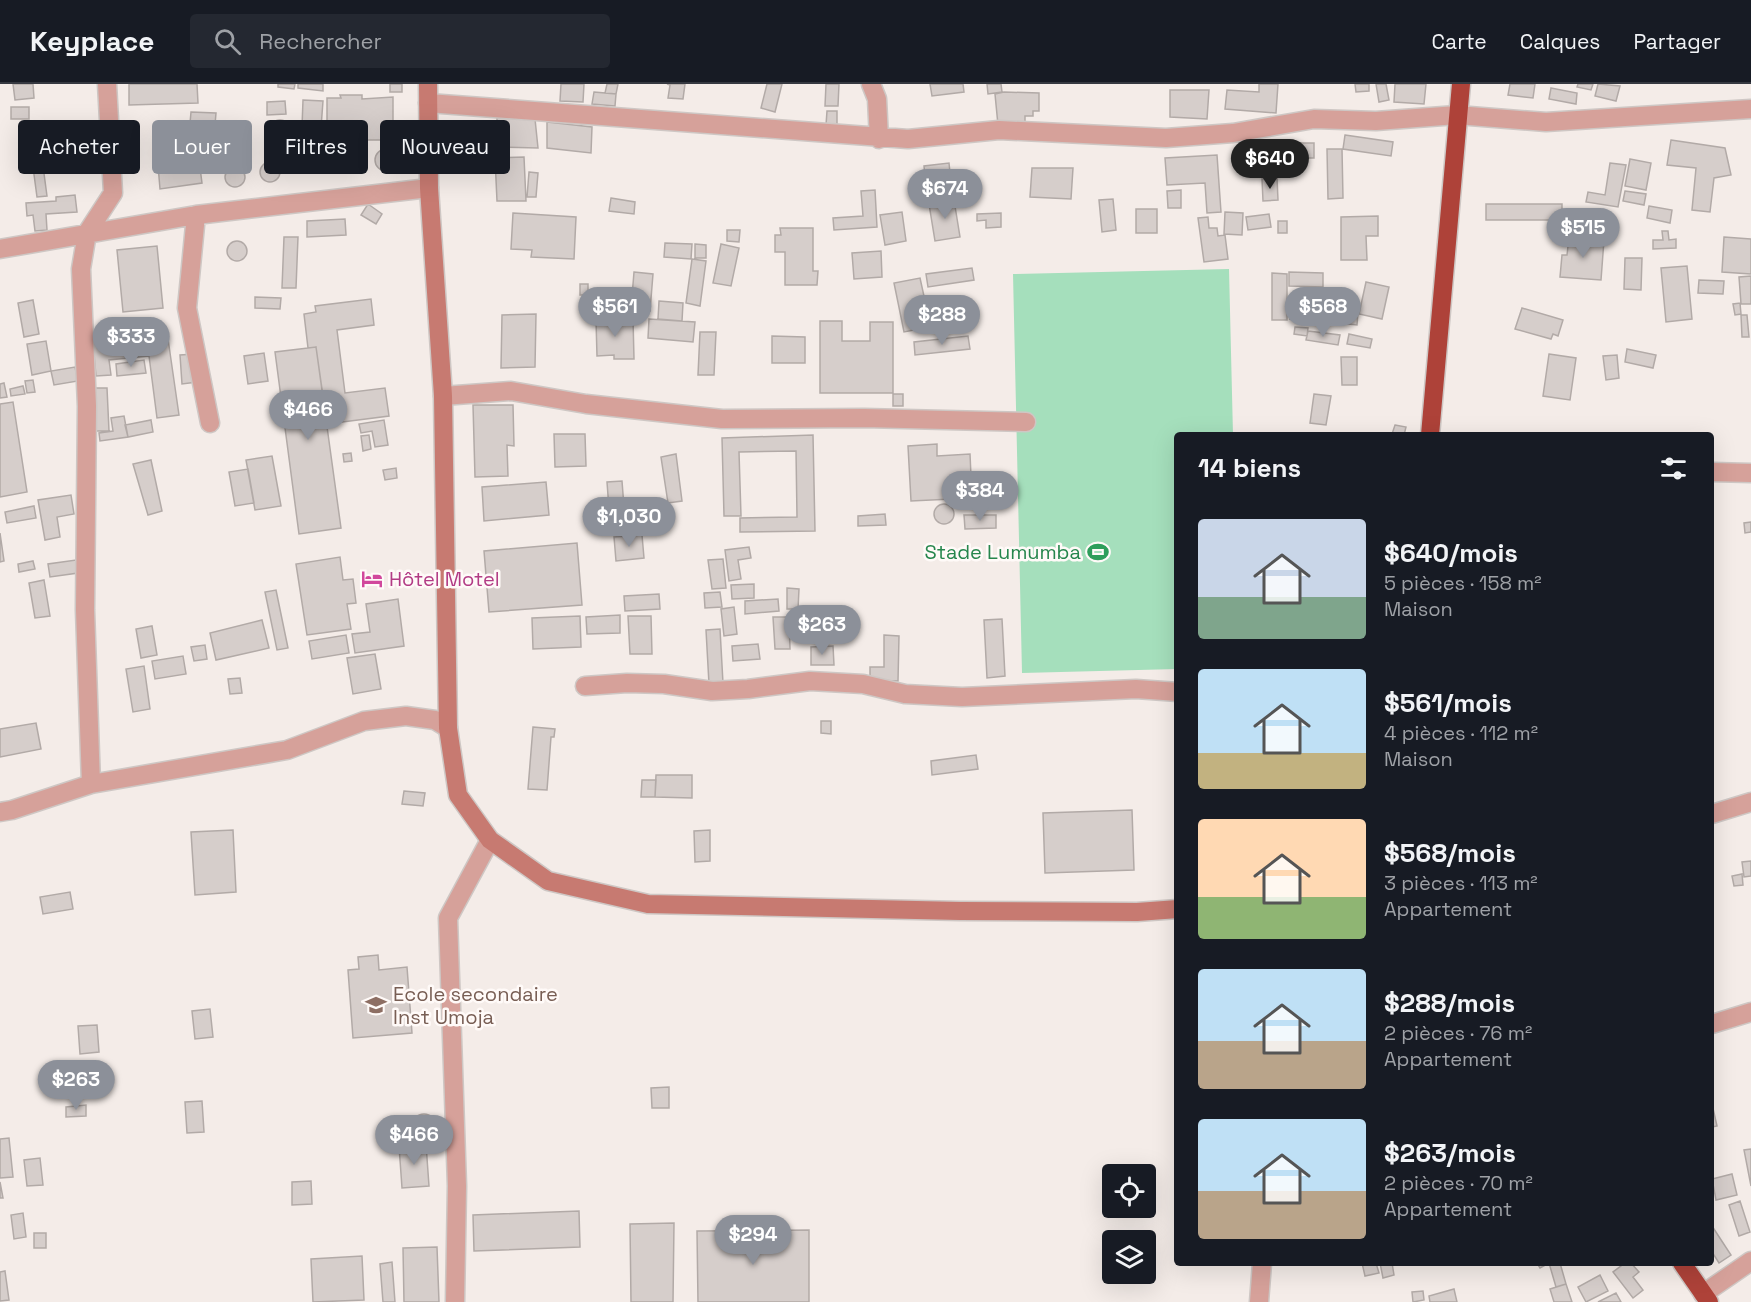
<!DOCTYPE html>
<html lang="fr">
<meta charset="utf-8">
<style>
:root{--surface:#171b24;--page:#242831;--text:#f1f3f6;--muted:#9ea1a6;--line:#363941;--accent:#8c9099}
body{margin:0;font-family:"Space Grotesk",sans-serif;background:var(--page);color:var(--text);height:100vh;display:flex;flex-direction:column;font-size:22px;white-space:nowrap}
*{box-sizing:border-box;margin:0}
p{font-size:20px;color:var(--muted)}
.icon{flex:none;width:33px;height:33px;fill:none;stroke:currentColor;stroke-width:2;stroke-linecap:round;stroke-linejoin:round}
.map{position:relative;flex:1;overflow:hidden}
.details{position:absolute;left:1174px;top:348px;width:540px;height:834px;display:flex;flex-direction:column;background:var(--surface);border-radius:6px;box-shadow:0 6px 24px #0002}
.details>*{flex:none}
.hud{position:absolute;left:18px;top:36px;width:570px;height:54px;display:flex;gap:12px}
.tools{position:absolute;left:1102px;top:1080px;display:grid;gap:12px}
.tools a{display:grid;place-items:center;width:54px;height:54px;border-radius:6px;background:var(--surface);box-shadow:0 6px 24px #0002;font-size:30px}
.price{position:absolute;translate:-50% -51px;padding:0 14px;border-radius:21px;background:var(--accent);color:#fff;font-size:20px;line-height:39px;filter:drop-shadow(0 2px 3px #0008)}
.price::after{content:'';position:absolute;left:50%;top:36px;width:18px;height:14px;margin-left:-9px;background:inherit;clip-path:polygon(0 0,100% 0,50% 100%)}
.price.selected{background:#222;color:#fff}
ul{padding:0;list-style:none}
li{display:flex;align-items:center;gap:18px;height:150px;padding:0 24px}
li span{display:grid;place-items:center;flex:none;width:168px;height:120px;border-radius:6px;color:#555}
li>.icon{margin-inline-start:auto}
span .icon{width:72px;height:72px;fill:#fffc;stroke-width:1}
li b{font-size:26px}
h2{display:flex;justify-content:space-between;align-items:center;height:72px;padding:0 24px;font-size:26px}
.tag{padding:0 21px;border-radius:6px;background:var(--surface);box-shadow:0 6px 24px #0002;font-size:21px;line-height:54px}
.tag.selected{background:var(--accent);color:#fff}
header{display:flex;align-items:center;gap:36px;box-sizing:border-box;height:84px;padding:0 30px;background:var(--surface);border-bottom:2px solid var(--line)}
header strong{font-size:28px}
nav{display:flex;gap:33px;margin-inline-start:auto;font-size:21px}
.search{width:420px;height:54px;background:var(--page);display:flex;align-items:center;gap:15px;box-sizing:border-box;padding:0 21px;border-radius:6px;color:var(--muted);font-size:22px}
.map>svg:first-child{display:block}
.green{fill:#a5dfbc}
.building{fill:#d6cecb;stroke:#b2aaa7;stroke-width:1.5}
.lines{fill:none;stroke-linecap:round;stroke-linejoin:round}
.street-casing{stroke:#cec7c4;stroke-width:21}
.secondary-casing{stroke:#cec7c4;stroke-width:21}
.highway-casing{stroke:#cec7c4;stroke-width:21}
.street{stroke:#d6a19a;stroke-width:18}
.secondary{stroke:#c77a71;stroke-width:18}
.highway{stroke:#ae4239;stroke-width:18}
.labels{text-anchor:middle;stroke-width:5;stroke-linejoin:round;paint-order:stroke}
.leisure-label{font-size:20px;fill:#27864d;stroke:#fffaf8;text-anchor:end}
.hotel-label{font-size:20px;fill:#b23c85;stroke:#fffaf8;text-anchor:start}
.education-label{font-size:20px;fill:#785e54;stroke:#fffaf8;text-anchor:start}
</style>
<header>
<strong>Keyplace</strong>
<div class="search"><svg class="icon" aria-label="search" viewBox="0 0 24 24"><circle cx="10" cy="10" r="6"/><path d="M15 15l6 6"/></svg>Rechercher</div>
<nav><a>Carte</a><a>Calques</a><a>Partager</a></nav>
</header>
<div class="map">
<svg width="1751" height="1218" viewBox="0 0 1751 1218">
<rect width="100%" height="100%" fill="#f4ece8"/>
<!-- green -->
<path class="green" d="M1229,185l4,166h-55l-1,234 -155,4 -9,-399z"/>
<!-- building -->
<path class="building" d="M13,0h20l1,14 -19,2z
M129,0h68l1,19 -69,2z
M278,0h17l-1,5 -16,-2z
M298,0h25v7l-25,-3z
M390,0h12v8h-12z
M561,0h23l-1,18 -23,-1z
M607,0h11l-2,10 -11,-1z
M667,0h18l-2,15 -15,-1 2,-13z
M767,0h15l-7,28 -14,-4z
M826,0h13l-1,22h-13z
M930,0h33l1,8 -32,4z
M987,0h14l1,8 -14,2z
M1259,0h19l-2,29 -51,-4 2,-19 32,2z
M1355,0h14v7l-13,1z
M1376,0h10l3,16 -10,2z
M1395,0h31l-2,20 -30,-2z
M1510,0h25l-2,14 -25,-3z
M1578,0h15l-2,6 -14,-3z
M1598,0l22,2 -4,15 -21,-5z
M1551,4l26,5 -1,11 -27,-5z
M1170,6h39l-2,29 -37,-2z
M594,8l22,2 -1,12 -23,-2z
M1004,8l35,1v18h-6v5h-8v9h-27l-3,-31z
M340,11h22v4l31,-2v43h-66v-42h14z
M303,16l20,1 -2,27 -19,-1z
M285,17l1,13 -19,1v-13z
M11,23h18v12h-18z
M827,27h10v15l-11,-1z
M191,28l25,1 -2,24 -25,-2z
M497,32l38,3 3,29 -41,-1z
M269 47a11 11 0 1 1 22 0a11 11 0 1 1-22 0Z
M547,38l45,5 -1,26 -44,-5z
M238 45a6 6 0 1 1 12 0a6 6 0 1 1-12 0Z
M38,41l5,35 -12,2 -5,-35z
M1345,51l48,7 -2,14 -48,-7z
M1671,56l54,8 6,27 -17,3 -4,34 -18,-2 4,-42 -29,-3z
M1283,59h31v15h-31z
M331,62l2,11 -12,1 -1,-11z
M312,63l2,13 -11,1 -2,-12z
M1327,65h15l1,49 -15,1z
M375 76a11 11 0 1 1 22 0a11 11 0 1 1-22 0Z
M1217,71l4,57 -14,1 -2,-30 -38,2 -2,-27z
M524,73l2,44h-29l-2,-43z
M1630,75l21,4 -5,27 -21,-4z
M199,76l3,23 -42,6 -2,-24z
M260 88a10 10 0 1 1 20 0a10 10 0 1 1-20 0Z
M949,79l3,29 -25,3 -3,-29z
M1610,79l16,2 -8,42 -32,-5 2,-10 17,3z
M43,82l4,30 -10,1 -4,-30z
M225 93a10 10 0 1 1 20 0a10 10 0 1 1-20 0Z
M1032,84h41l-2,31 -41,-2z
M529,88l9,1 -2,24h-9z
M1277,94l1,22 -15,1 -1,-22z
M875,106l2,37 -43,3 -1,-12 30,-2 -2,-25z
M1181,106v18h-13l-1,-17z
M1625,107l21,3 -2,11 -21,-4z
M75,111l2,17 -31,2 1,16 -12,1 -2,-16 -6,1 -1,-13 30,-2v-4z
M611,114l24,4 -1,12 -25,-3z
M1113,115l3,31 -14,2 -3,-32z
M954,116l6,37 -25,4 -6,-37z
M368,120l14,10 -6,10 -15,-9z
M1486,120h76v16h-76z
M1649,122l23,4 -2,13 -23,-5z
M1136,125h21v24h-21z
M902,128l4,29 -21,4 -5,-30z
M1225,128l18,1 -1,22 -18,-1z
M513,129l63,4 -2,42 -43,-2 1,-7 -21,-1z
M1001,129v14l-15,1v-8l-9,1v-7z
M1269,130l2,13 -23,3 -2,-13z
M1378,132v20h-12l1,24h-26v-43z
M1208,133l1,11h8l1,8 7,-1 3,24 -24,3 -6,-44z
M345,135l1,16 -39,2v-16z
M1278,137h9v12h-9z
M780,144h33v43h5l-1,14h-32v-33h-10v-17h6z
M727,146h13l-1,12 -12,-1z
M1662,147h6l1,9 7,-1v9l-23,1v-9h10z
M284,153h14l-2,51h-14z
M1569,153l35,3 -3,40 -41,-3 2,-22h5z
M1724,153l27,2v35l-29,-2z
M227 167a10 10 0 1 1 20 0a10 10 0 1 1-20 0Z
M665,159l27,1 -1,15 -27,-2z
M695,160l11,1v13h-11z
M721,160l18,4 -8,38 -18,-3z
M157,162l6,62 -40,4 -6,-62z
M881,167l1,26 -28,2 -2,-26z
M1625,174h17l-1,32 -17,-1z
M692,175l14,2 -6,45 -14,-3z
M1687,182l5,53 -26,3 -5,-54z
M972,184l2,12 -46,7 -2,-13z
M634,188l19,2 -3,37 -19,-2z
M1289,188l34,1v14l-34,-1z
M1272,189l15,1v46h-15z
M1751,192v28h-10l-2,-27z
M920,194l7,32 11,-2 3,17 -37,7 -10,-49z
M1699,196l25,1 -1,13 -25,-1z
M1366,198l23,5 -7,32 -23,-5z
M580,200h8v11h-8z
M255,213l26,1 -1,11 -25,-1z
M371,215l3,26 -37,5 8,63 40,-5 4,28 -62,8 -11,-77 -8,1 -4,-34 12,-2 -1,-6z
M33,216l6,34 -15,3 -6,-34z
M659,217l24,2 -1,18 -24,-2z
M1740,219l1,11 -6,1 -2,-11z
M1293,220l33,4 -1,15 -35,-4z
M1522,224l41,12 -5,16 -5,-2 -2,5 -36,-10z
M1330,225l28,3 -1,13 -28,-3z
M536,230l-1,53 -34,1 1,-53z
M1741,231h6l2,22h-7z
M633,235l1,40h-20v-4l-17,1 -1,-36z
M649,235l46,3 -2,20 -45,-4z
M820,237h22v20h28v-19h23v71h-73z
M157,243v6l10,-1 12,83 -22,3 -8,-62 -40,4 2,15 -15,1 -4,-43z
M1295,243l13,1 -1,8 -13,-2z
M1308,247l32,4 -2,10 -32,-5z
M700,248h16l-2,43h-16z
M1349,250l23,5 -2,9 -23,-4z
M772,252l33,1v26h-33z
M968,252l2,13 -55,6 -1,-13z
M46,257l5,30 -19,4 -5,-31z
M316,263l25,181 -42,6 -24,-182z
M1627,265l29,6 -3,13 -28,-6z
M264,269l4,28 -20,3 -4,-28z
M194,270l3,28 -15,2 -2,-29z
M1549,270l27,4 -6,42 -27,-4z
M1617,271l2,23 -13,2 -3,-24z
M1341,273h16v28h-15z
M144,276l2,13 -29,3 -1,-12z
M75,283l3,14 -24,4 -3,-14z
M33,296l2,12 -8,1 -2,-12z
M4,299l3,14 -7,1v-14z
M23,302l2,8 -14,2 -1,-7z
M92,304h15l2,43h-16z
M893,310h10v12h-10z
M1314,310l17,2 -5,29 -16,-2z
M13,318l14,90 -27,5v-93z
M473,321h40l1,41 -7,-1 1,31 -33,1z
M124,332l4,21 -28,4 -1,-8 14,-2 -2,-13z
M151,336l2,12 -25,5 -3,-12z
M384,336l4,25 -13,2 -3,-16 -11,2 -2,-9z
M1395,341l11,2 -2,8 -12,-1z
M554,350h31l1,32 -31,1z
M369,351l2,14 -8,2 -2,-15z
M813,351l2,96 -75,1v-14l57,-1 -1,-66 -57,1 2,64h-17l-2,-78z
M937,360v12l33,-2 2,44 -61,3 -3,-55z
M351,369l1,8 -8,1 -1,-8z
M676,370l6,47 -14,2 -7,-46z
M272,372l9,50 -26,4 -9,-50z
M151,376l11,51 -14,4 -15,-51z
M396,384l1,10 -12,2 -2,-10z
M248,385l6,34 -19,3 -6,-34z
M622,397l2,26 -15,2 -2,-27z
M546,398l3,33 -65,6 -2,-34z
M71,411l3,19 -17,3 3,20 -15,3 -7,-40z
M934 430a10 10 0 1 1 20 0a10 10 0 1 1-20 0Z
M34,422l2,12 -29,5 -2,-11z
M654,425l1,13 -28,4 -2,-13z
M885,430l1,11 -28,1v-10z
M964,431h32v13l-31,1z
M1751,438v10l-6,1 -1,-10z
M0,449l4,28 -4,1z
M642,451l2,23 -28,3 -2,-24z
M577,459l5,62 -93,7 -5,-61z
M749,463l2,11 -13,2 3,19 -12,2 -4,-31z
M340,473l3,23 10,-1 3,24 -9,1 4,25 -44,6 -11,-71z
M723,475l3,29 -14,1 -4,-29z
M76,476l2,13 -28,4 -2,-13z
M33,477l2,8 -16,3 -1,-8z
M44,496l6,36 -15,2 -6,-35z
M754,500v14l-22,1 -1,-14z
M787,504l12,1 -1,20h-11z
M276,506l12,58 -11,2 -12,-58z
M720,508l2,15 -17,1 -1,-15z
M659,510l1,15 -35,2 -1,-15z
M398,515l6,47 -49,7 -3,-19 18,-2 -4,-28z
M778,515l1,12 -34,3v-13z
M734,523l3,27 -13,2 -3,-27z
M620,531v18l-33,1 -1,-17z
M580,532l1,31 -48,2 -1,-31z
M628,532h23l1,38h-22z
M773,533h16l1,32h-15z
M1002,535l3,57 -18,2 -3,-58z
M262,536l7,28 -53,12 -6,-27z
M152,542l5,29 -16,3 -5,-29z
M720,545l3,54 -14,1 -3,-54z
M346,551l3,18 -37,6 -3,-18z
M884,551l15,1 -1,45 -28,-1v-13h14z
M758,560l2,15 -27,2 -1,-15z
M205,561l2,14 -13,2 -3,-14z
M833,562l1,19h-23v-18z
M375,570l6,35 -28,5 -6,-36z
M183,572l3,18 -31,5 -3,-18z
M144,582l6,43 -17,3 -7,-43z
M240,594l2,15 -12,1 -2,-15z
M821,637h10v13l-10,-1z
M36,639l5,26 -41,8v-28z
M533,643l22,2 -1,8h-3l-4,53 -19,-1z
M976,671l2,14 -46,6 -1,-14z
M656,691h36v23l-37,-1z
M642,696h14l-1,17h-14z
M404,707l21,2 -2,13 -21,-2z
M1132,726l2,60 -89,3 -2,-60z
M233,746l3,62 -41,3 -4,-63z
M710,746v31l-15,1 -1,-31z
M1751,777v15l-7,1 -2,-15z
M1742,790l1,11 -9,1 -2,-10z
M70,808l3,17 -30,5 -3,-17z
M378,871l1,15 28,-3 5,66 -59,5 -5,-68 11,-1 -1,-12z
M210,925l3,28 -18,2 -3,-28z
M97,941l2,27 -19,2 -2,-28z
M669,1003v21h-17l-1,-20z
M202,1017l2,31 -17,1 -2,-31z
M1712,1020l5,22 -5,1z
M86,1021v11l-20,1v-10z
M412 1042a12 12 0 1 1 24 0a12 12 0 1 1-24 0Z
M9,1054l4,39 -13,1v-39z
M426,1060l3,42 -27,2 -3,-42z
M1751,1065v37l-7,-36z
M40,1074l3,27 -16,1 -3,-26z
M1732,1090l5,21 -21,5 -4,-21z
M311,1097l1,23 -20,1v-23z
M0,1098l3,16h-3z
M1740,1117l10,31 -11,4 -10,-31z
M579,1127l1,36 -106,4 -1,-36z
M23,1129l3,24 -12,2 -3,-24z
M674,1139l-1,79h-42l-1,-78z
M1712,1142l19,29 -12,8 -7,-11z
M809,1146v72h-111l-1,-71z
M34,1149h12v15h-12z
M437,1163l2,55h-35l-1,-54z
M362,1172l2,44 -51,2 -2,-43z
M392,1178l3,40h-12l-3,-38z
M1362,1179h14l3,10 -14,3z
M1380,1179h12l2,12 -11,3z
M1537,1179h23l6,21 -10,3 -7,-24 -9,5z
M1625,1179h6l8,9 -6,5 10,13 -10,8 -20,-26z
M5,1187l4,29 -9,1v-29z
M1600,1191l8,16 -22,11 -8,-15z
M1566,1200l6,18h-18l-4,-13z
M1454,1205l3,13h-27l-1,-6z
M1423,1207l1,9 -11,2 -1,-10z
M1616,1209l5,9h-23z"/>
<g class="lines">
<defs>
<path id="street" d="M871,0l6,15 2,40
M428,19l480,36 91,-9 167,8 67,-5 81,-14 62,2 81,-6 89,7 205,-13
M196,131l-9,93 23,115
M0,165l196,-34 233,-27
M443,312l68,-5 75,13 136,15 142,-1 162,4
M1712,388l39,1
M585,602l42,-3 37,1 48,7 36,-2 62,-8 53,3 42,10 57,3 174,-8 42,3
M91,700l-6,-174 2,-204 -6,-137 6,-36 26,-40 -6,-109
M0,728l12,-2 79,-26 196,-34 77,-29 42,-5 29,4 13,8
M1712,730l39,-12
M1712,940l39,-12
M1703,1210l48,-33
M455,1218l2,-116 -9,-268 42,-78
M1259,1218l3,-39"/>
<path id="secondary" d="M428,0l1,104 14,208 5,332 10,67 32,45 58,41 100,23 312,7 177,1 41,-3"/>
<path id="highway" d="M1430,351l31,-351
M1682,1179l27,39"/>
</defs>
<!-- street casing -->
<use href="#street" class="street-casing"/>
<!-- secondary casing -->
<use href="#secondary" class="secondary-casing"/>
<!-- highway casing -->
<use href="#highway" class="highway-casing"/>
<!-- street -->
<use href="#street" class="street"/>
<!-- secondary -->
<use href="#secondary" class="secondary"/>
<!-- highway -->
<use href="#highway" class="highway"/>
</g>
<!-- icons -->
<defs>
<symbol id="stadium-bare" viewBox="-9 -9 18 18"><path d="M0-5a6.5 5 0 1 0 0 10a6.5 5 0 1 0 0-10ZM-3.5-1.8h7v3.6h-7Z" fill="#2e9e5b" stroke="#fffaf8" stroke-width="2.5" paint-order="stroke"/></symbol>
<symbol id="hotel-bare" viewBox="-9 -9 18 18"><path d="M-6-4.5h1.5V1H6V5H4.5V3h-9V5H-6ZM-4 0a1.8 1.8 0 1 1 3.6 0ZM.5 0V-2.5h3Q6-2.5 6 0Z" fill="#d1479c" stroke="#fffaf8" stroke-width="2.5" paint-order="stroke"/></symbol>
<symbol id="school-bare" viewBox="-9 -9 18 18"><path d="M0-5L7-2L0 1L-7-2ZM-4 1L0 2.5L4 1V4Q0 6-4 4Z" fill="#8d6e63" stroke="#fffaf8" stroke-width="2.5" paint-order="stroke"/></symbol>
</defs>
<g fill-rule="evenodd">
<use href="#stadium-bare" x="1083" y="453" width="30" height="30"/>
<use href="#hotel-bare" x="357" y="480" width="30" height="30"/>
<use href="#school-bare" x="361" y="906" width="30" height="30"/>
</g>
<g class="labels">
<!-- leisure labels -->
<g class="leisure-label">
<text x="1081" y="475">Stade Lumumba</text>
</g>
<!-- hotel labels -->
<g class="hotel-label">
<text x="389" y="502">Hôtel Motel</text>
</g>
<!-- education labels -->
<g class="education-label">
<text x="393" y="917">Ecole secondaire<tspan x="393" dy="23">Inst Umoja</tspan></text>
</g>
</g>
</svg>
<div class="tools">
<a><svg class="icon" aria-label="locate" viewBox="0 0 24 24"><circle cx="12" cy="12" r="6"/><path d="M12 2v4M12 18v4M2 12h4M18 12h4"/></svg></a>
<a><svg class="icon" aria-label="layers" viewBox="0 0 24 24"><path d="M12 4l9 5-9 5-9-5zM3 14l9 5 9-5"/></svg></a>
</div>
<b class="price selected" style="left:1270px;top:106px">$640</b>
<b class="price" style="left:945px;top:136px">$674</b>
<b class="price" style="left:1583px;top:175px">$515</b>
<b class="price" style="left:615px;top:254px">$561</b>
<b class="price" style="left:1323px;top:254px">$568</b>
<b class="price" style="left:942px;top:262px">$288</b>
<b class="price" style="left:131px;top:284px">$333</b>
<b class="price" style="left:308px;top:357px">$466</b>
<b class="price" style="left:980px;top:438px">$384</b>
<b class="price" style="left:629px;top:464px">$1,030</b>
<b class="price" style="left:822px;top:572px">$263</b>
<b class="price" style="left:76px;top:1027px">$263</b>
<b class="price" style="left:414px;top:1082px">$466</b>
<b class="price" style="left:753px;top:1182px">$294</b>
<div class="hud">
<a class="tag">Acheter</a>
<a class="tag selected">Louer</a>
<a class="tag">Filtres</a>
<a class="tag">Nouveau</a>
</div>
<section class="details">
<h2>14 biens<svg class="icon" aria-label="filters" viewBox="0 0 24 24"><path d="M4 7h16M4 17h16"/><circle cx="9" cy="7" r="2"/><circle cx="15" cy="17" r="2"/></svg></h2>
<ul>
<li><span style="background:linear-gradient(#c9d6e8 65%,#7fa58c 0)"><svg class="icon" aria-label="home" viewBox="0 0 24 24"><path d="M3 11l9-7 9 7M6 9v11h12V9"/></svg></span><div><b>$640/mois</b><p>5 pièces · 158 m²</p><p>Maison</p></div></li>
<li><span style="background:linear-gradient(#bfe0f5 70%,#c2b280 0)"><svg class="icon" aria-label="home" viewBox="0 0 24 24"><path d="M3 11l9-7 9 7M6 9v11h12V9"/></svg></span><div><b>$561/mois</b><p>4 pièces · 112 m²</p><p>Maison</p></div></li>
<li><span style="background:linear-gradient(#ffd9b3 65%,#8fb573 0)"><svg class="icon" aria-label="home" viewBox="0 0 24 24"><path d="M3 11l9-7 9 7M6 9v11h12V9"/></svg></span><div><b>$568/mois</b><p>3 pièces · 113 m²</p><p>Appartement</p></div></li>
<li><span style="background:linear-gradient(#bfe0f5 60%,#b9a48a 0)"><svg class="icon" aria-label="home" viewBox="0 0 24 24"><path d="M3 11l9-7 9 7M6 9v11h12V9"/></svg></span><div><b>$288/mois</b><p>2 pièces · 76 m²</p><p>Appartement</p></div></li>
<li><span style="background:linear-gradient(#bfe0f5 60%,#b9a48a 0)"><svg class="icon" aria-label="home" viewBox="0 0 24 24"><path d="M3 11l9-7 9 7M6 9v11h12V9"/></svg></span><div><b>$263/mois</b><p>2 pièces · 70 m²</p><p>Appartement</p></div></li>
</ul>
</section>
</div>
